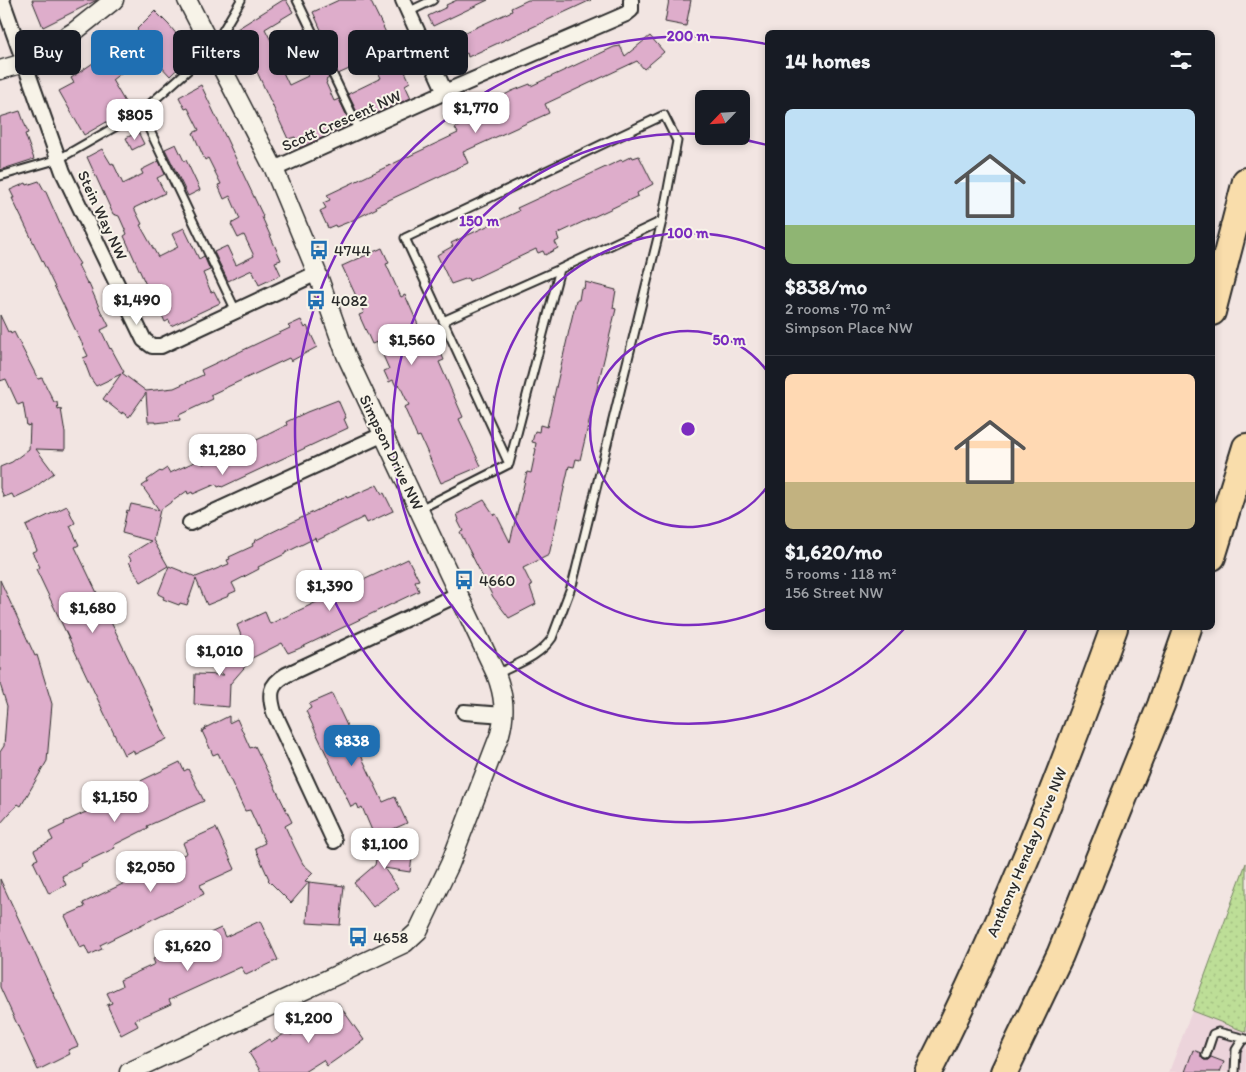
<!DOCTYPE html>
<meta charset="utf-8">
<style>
:root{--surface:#171b24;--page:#20242c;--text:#f1f3f6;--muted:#9ea1a6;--line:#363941;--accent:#1f6fb2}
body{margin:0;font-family:Itim,sans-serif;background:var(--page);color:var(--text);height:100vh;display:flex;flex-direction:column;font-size:19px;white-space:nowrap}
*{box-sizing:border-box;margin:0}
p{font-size:16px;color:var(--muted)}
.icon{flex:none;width:28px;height:28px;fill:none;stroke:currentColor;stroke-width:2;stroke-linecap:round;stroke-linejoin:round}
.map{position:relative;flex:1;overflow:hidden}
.side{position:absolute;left:765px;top:30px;width:450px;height:600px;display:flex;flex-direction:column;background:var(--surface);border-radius:8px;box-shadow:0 2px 8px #0003}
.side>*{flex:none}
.hud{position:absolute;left:15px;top:30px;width:475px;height:45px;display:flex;gap:10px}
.needle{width:32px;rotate:245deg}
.tools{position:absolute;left:695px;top:90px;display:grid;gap:10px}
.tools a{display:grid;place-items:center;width:55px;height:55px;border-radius:8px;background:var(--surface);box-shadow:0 2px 8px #0003;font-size:25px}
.price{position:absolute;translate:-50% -42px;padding:0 11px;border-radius:10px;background:#fff;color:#222;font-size:16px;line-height:32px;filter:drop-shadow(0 1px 2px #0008)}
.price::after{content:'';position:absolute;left:50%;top:30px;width:15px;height:11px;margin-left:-8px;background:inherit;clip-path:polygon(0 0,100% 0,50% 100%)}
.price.current{background:var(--accent);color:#fff}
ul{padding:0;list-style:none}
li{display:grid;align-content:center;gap:10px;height:265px;padding:0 20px}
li+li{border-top:1px solid var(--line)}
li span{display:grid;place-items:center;height:155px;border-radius:8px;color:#555}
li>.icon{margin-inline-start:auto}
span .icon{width:90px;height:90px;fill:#fffc;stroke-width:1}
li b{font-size:21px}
h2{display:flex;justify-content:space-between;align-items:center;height:60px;padding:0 20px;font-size:21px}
.chip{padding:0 18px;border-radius:8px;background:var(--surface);box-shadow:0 2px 8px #0003;font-size:18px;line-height:45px}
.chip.current{background:var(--accent);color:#fff}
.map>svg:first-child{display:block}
.built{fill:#ecd4db}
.grass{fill:url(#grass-dots);stroke:#748461}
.building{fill:#deadcb;stroke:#2b2b2b;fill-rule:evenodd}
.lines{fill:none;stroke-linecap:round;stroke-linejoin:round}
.service-casing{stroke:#2b2b2b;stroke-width:11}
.minor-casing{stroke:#2b2b2b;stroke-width:18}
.tertiary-casing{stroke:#2b2b2b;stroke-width:21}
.motorway-casing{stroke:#2b2b2b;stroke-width:30}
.service{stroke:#f7f3e8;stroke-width:7}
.minor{stroke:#f7f3e8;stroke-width:14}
.tertiary{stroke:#f7f3e8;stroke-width:18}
.motorway{stroke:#f9ddab;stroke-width:26}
.ring{fill:none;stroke:#7b2cbf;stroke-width:2.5}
.labels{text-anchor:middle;stroke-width:4;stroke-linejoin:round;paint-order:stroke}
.street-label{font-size:16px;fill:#2b2b2b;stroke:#f7f3e8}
.poi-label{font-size:16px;fill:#2b2b2b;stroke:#f7f3e8;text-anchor:start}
.centre{fill:#7b2cbf;stroke:#f7f3e8;stroke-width:2.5}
.ring-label{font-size:15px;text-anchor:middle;font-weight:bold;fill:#7b2cbf;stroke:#f7f3e8;stroke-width:4;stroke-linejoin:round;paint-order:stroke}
</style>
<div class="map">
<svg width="1246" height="1072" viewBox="0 0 1246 1072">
<defs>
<pattern id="grass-dots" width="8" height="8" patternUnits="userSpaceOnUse" patternTransform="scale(1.25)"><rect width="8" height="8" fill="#bdde97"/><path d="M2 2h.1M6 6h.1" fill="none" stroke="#a3bf82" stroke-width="1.8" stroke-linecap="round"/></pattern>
</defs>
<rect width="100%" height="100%" fill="#f2e5e2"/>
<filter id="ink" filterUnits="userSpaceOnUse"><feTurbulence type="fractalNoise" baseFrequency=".02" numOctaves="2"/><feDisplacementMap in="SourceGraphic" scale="10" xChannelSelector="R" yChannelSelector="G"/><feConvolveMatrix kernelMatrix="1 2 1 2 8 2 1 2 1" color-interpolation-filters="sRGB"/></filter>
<g filter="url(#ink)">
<!-- built -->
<path class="built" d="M1246,863v209h-77l23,-61z"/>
<!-- grass -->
<path class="grass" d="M1246,863v169l-54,-21z"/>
<!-- building -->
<path class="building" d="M32,0h65l-54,27z
M283,0h3l7,12 -28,17 12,23 32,-15 20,41 -3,2 1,2 -1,1 8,18 5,-2 12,26 -51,23 -5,-11 -7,2 -43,-93 2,-1 -10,-16zM299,57l9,19 -19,9 -9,-19z
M339,0h31l40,82 -5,3 6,13 -50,22 -13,-26 33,-16 -9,-19 -34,15 -19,-41 3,-1 -9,-20z
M457,0h31l-55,26 -5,-10 19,-9 -1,-2z
M528,0h63l-123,57 -1,-4 -16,8 -9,-18 70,-32 -1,-3z
M669,0h22l-5,26 -21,-4z
M155,11l14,14 24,29 -23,22 -22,-24 -36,28 17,29 -45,26 -25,-44 15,-8 -3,-5 44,-30 23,-18 -1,-1z
M650,36l14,16 -20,17 -7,-8 -92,43 4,9 -86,39 5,11 -92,43 1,2 -26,13 -15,6 -1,-2 -7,3 -8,-17 6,-3 -3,-5 7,-3 -3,-5 131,-62 -3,-5 4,-2 -3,-6 56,-29 18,-7 1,2 83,-39 6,-1 5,10z
M201,85l62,131 -1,1 19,43 -6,2 6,13 -22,10 -7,-15 -24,11 -14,-29 13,-6 9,19 18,-9 -10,-21 -6,3 -7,-14 9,-5 -10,-23 -6,3 -6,-14 3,-1 -13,-26 -3,2 -12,-27 6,-3 -11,-22 -3,1 -6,-12z
M20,111l8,22 -3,1 9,25 -34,11v-53z
M138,132l6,12 -12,6 -6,-12z
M176,144l8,17 2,-1 14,30 -12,6 -23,-47z
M102,149l9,15 2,-1 10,21 20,-10 -2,-4 18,-9 6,13 -8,4 8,15 -31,15 8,16 -2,1 18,32 20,-10 -6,-13 12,-6 15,31 5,-3 6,14 -7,3 8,19 3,-1 6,12 -49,23 -2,-6 -4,2 -12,-26h-2l-27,-60 3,-2 -8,-18 -6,-2 -26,-57z
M632,156l1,2 6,-2 14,28 -16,9 1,3 -81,38 2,6 -4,2 3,6 -13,7 -2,-4 -5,2 -2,-4 -67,32 -1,-3 -17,6 -14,-29 16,-9 -2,-3 68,-32 -2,-3 104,-48 1,1z
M39,181l5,9h1l28,63 7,11 -2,1 10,20 1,-1 13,30h1l6,12 -8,4 9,19 1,-1 13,24 -2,1 24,18 28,-3 29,-13 -2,-5 89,-42 -2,-2 13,-6 4,8 2,-2 10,21 -26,14 -2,-3 -79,37 3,4 -34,16 1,5 -24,3v-1h-8l-2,-29 -17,24 -7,-5v2l-19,-15 18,-25 -25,12 -5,-7 -8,-21 5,-2 -76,-158h2l-4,-8 16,-7 1,2z
M382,248l7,15 -3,1 15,33 4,-2 22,50h1l3,4 7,-3 6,14 -5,2 24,55 -4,2 22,47 -40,17 -21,-47 -3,1 -8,-19 -5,-11 5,-2 -10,-21 -3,2 -3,-6 -4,2 -5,-11 5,-2 -12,-27 -5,2 -13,-29 5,-2 -22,-47z
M585,282l31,8 -3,18 3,1 -36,151 -4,-1 -2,8 -5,-1 -20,89 -26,13 9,18 -2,1 6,17 -27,14 -16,-21 -33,-65 3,-1 -5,-10 1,-1 -2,-6 27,-14 10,15 2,-1 14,28 17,-70 4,1 5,-24h-1l1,-6 -4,-1 3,-11 4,1 1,-7 7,2 29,-127h3l2,-12 3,1z
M0,315l8,17 2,-1 1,3 3,-2 24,47 4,-1 12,24h3l1,8 3,-1 4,24v17l-29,-1 18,24 -23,17 -17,8 -2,-4 -8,3 -4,-9v-21l12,-5 17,-13 1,-24 -3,1 -4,-23 -5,2 -12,-26 -6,2z
M338,400l8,18 -2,1 4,9 -126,59 -1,-1 -3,1 -2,-3 -23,10 -1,-2 -4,2 -1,-3 -27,19 -7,30 15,26 -27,16 -12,-20 2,-2 -3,-5 23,-14 -29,-8 5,-23 2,1 2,-7 28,6 -17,-24 6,-4 -1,-2 13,-9 1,1 6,-4 3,5 31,-14 2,5 58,-26 26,-13 -1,-3 21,-10z
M377,485l5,9 2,-1 9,18 -26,12 -3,-6 -48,24 -1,-3 -30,15v1l-27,13 1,2 -27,14 4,8 -7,3v2l-22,9 -11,-26 -9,26 -7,-2 -1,2 -16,-6 1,-2 -6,-3 11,-28 27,11 33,-13 -2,-4 3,-1 -1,-2 24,-11 -1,-2 3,-2 -1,-1 92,-45 1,2z
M67,506l8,17 -5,3 9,19 -4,2 92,192 -32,15 -2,-4 -9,5 -88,-186 4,-2 -8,-15 5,-2 -11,-24z
M408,559l11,21 -4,1 4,10 -121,58 -10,4 -6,-10 -32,16 -13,-34 28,-13 5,12z
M0,580l35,76 2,-1 15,49 -5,57 -26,45 -3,-2 -18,20v-72l4,-6 3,-40 -7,-22z
M226,639l24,22 -20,23 -1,23 -35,-3 1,-30 29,1 -17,-15z
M332,694l51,108 12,-5 12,26 -27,12 1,-6 -8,4 -11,-26 -3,2 -2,-5 -6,3 -45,-96 5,-3 -2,-4z
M229,716v7l8,-4 13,29 5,-2 37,76 -7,4 9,20 9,18 10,9 -8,8 4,1 -18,21 -23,-23 1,-1 -14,-31 10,-5 -15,-33 -5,1 -27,-58 -5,2 -11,-24 4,-2 -1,-1z
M180,762l4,9 4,-2 16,32 -57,25 1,2 -34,17 1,3 -34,16 1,2 -20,10 4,9 -17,9 -16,-33 5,-2 -4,-9 19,-10 -4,-8 16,-8 -1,-2 35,-16 -2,-4z
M216,828l19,41 -35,16 4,9 -104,51 2,4 -13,6 -4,-9 -5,2 -15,-32 20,-9 -2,-4 104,-50 -4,-10z
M380,838l34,6 -4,28 -26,-4 14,20 -25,19 -19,-24 21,-18z
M0,879l78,167 -10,4 2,4 -32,16 -38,-83z
M309,882l35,4 -4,39 -33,-2z
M260,921l18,39 -32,15 -5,-8 -72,33 2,4 -36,16 3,6 -17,9 -14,-30 5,-2 -5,-10 15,-7 -2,-6 35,-16 -2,-5 68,-31 4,9z
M338,1003l26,37 -37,26 -4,-6 -19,12h-43l-12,-19 3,-3 17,-11 2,3 18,-11 2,4z
M1193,1050l8,3v4l3,3h4l3,-3 13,5 -4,10h-35z"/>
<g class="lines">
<defs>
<path id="service" d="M297,0l63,131
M408,12l25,-12
M141,112l95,199
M0,176l59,-17 82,-47 71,-63 29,-49
M443,321l117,-52
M509,464l-104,-226 259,-123 13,26 -15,80
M420,509l89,-45 51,-195 102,-48 -89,361 -21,56c-13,19 -36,26 -55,36
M1206,1055l7,-21 5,-2 28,7
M1235,1072l1,-22 7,-11"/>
<path id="minor" d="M2,0l61,172 81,168 8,6h9l156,-73
M403,0l42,92
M274,169l171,-77 181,-78 5,-4v-10
M190,523l194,-89
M464,712l40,3
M334,841l-60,-129c-5,-17 -5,-27 12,-37l173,-81"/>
<path id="tertiary" d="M0,70l24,-7 51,-32 39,-31
M129,1072l257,-120 19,-9 13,-12 32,-67 50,-130c6,-22 4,-39 -4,-60l-150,-319 -29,-82 -43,-104 -87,-169"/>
<path id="motorway" d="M1212,312l34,-131
M1212,557l34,-110
M928,1072c73,-143 132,-294 186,-444
M1004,1072l56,-117 101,-250 27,-77"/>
</defs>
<!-- service casing -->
<use href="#service" class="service-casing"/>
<!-- minor casing -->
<use href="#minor" class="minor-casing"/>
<!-- tertiary casing -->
<use href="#tertiary" class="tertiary-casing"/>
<!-- motorway casing -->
<use href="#motorway" class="motorway-casing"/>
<!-- service -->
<use href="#service" class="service"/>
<!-- minor -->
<use href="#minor" class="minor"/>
<!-- tertiary -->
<use href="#tertiary" class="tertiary"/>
<!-- motorway -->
<use href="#motorway" class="motorway"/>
</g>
</g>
<!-- distance rings -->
<g class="ring">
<path d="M767 487A98 98 0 1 1 767 371"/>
<path d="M766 609A196 196 0 1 1 766 249"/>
<path d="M905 628A295 295 0 1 1 703 134M727 137A295 295 0 0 1 767 145"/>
<path d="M1027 628A393 393 0 1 1 766 44"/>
</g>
<!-- icons -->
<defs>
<symbol id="bus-bare" viewBox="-9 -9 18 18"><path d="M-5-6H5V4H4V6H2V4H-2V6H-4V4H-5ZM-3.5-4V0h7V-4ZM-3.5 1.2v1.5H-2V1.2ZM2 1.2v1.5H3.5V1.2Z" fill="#1f6fb2" stroke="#f7f3e8" stroke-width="2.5" paint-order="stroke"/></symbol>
</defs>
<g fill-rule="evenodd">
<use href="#bus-bare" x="305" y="236" width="28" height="28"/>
<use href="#bus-bare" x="302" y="286" width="28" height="28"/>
<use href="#bus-bare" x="450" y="566" width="28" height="28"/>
<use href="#bus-bare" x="344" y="923" width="28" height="28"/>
</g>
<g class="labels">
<!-- street labels -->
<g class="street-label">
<text transform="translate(341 120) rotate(-24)" y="6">Scott Crescent NW</text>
<text transform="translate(103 215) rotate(65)" y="6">Stein Way NW</text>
<text transform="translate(392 452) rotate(64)" y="6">Simpson Drive NW</text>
<text transform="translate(1026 852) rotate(-67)" y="6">Anthony Henday Drive NW</text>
</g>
<!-- poi labels -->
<g class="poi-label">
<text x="334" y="256">4744</text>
<text x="331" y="306">4082</text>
<text x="479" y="586">4660</text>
<text x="373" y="943">4658</text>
</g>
</g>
<circle cx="688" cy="429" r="8" class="centre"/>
<g class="ring-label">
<text x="688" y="41">200 m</text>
<text x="479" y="226">150 m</text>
<text x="688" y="238">100 m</text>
<text x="729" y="345">50 m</text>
</g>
</svg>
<div class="tools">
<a><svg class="needle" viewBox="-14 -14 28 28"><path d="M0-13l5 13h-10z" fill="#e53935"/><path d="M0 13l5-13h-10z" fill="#9ea1a6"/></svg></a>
</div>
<b class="price" style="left:476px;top:134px">$1,770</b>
<b class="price" style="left:135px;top:141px">$805</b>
<b class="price" style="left:137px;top:326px">$1,490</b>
<b class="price" style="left:412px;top:366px">$1,560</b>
<b class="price" style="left:223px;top:476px">$1,280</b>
<b class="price" style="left:330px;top:612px">$1,390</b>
<b class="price" style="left:93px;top:634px">$1,680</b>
<b class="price" style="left:220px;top:677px">$1,010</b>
<b class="price current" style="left:352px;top:767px">$838</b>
<b class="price" style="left:115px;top:823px">$1,150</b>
<b class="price" style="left:385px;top:870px">$1,100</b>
<b class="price" style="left:151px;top:893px">$2,050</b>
<b class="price" style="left:188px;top:972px">$1,620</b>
<b class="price" style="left:309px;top:1044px">$1,200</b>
<div class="hud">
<a class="chip">Buy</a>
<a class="chip current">Rent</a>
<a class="chip">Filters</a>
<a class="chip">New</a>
<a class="chip">Apartment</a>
</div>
<section class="side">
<h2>14 homes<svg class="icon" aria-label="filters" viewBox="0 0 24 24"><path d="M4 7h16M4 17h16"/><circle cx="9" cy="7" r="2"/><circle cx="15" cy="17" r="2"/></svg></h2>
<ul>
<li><span style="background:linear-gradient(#bfe0f5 75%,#8fb573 0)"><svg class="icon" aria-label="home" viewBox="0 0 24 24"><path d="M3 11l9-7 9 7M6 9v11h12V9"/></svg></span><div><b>$838/mo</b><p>2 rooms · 70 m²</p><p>Simpson Place NW</p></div></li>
<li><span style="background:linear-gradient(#ffd9b3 70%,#c2b280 0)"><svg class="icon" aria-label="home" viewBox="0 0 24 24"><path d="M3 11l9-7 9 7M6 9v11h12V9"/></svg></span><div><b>$1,620/mo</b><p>5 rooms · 118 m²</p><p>156 Street NW</p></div></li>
</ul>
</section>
</div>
